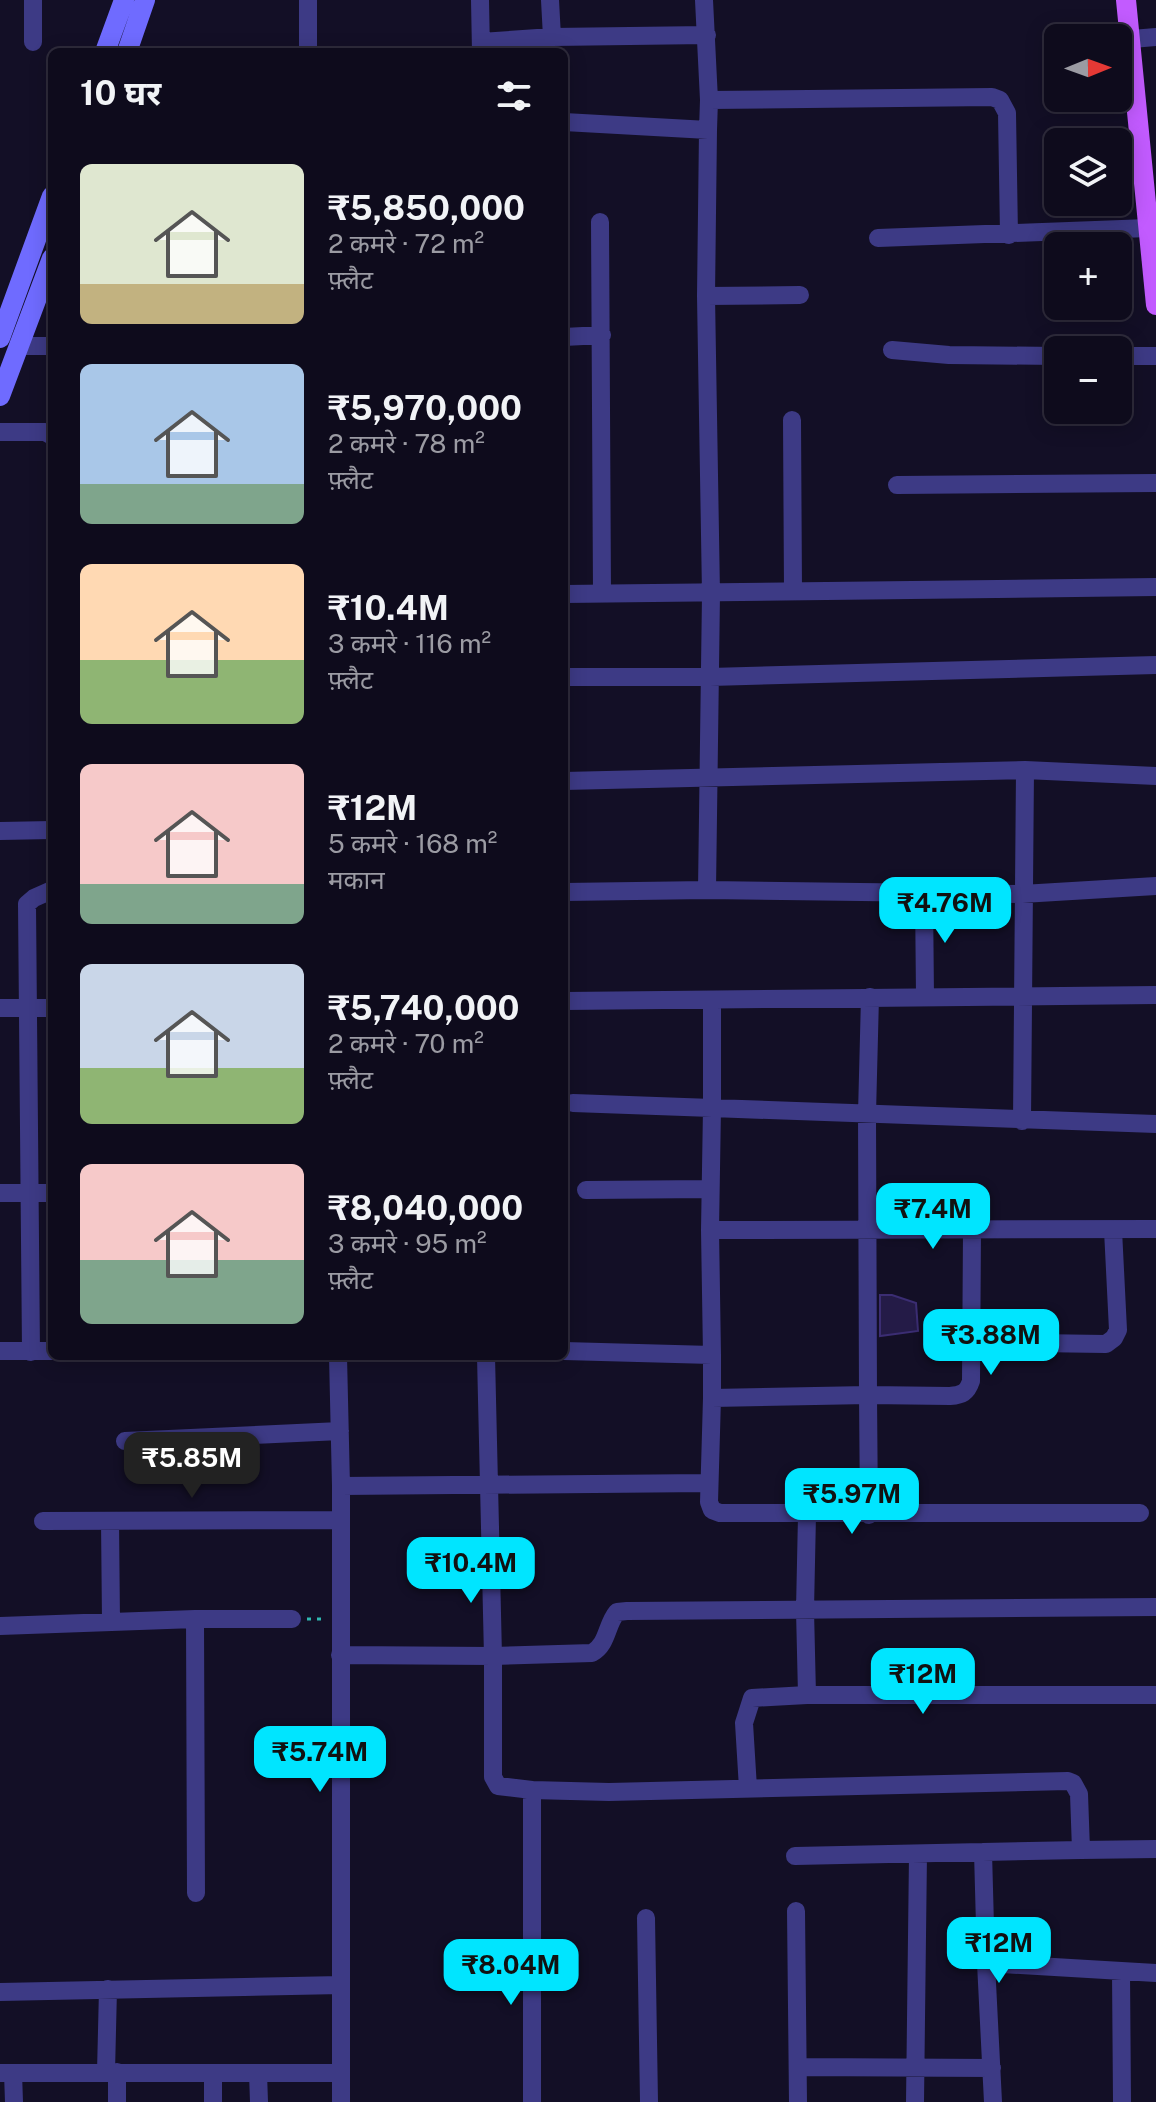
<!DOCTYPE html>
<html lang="hi">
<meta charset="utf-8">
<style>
:root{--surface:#0e0b1c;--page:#171425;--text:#f1f3f6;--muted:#9b9ba3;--line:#2e2b3b;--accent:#00e5ff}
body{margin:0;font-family:"Public Sans","Noto Sans Devanagari",sans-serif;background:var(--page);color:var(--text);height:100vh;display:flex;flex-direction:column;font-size:30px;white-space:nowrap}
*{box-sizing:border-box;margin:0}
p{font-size:26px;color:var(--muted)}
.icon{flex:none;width:44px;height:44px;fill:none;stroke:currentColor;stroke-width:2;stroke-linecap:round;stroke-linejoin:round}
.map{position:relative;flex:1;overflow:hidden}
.details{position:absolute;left:48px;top:48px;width:520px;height:1312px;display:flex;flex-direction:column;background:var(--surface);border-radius:12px;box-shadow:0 4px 20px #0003,0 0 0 2px var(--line)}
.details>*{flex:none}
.needle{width:52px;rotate:89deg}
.fabs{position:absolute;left:1044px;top:24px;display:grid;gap:16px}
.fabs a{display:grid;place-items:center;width:88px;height:88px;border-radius:12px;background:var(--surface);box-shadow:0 4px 20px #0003,0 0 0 2px var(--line);font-size:40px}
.price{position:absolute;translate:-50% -68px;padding:0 18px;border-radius:16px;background:var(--accent);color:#111;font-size:26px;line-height:52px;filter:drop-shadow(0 2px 4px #0008)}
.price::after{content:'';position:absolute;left:50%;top:48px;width:24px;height:18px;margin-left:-12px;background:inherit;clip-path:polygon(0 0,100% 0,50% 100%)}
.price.selected{background:#222;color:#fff}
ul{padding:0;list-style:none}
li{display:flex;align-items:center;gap:24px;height:200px;padding:0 32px}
li span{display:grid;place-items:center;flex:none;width:224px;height:160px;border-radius:12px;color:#555}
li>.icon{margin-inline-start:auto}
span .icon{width:96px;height:96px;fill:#fffc;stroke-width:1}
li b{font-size:34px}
h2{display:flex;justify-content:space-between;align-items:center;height:96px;padding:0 32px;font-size:34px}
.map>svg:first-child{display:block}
.building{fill:#241b47;stroke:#3b2d73;stroke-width:2}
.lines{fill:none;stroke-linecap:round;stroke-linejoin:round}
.path{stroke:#2fb8b0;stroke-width:3;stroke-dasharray:4 6;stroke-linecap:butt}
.street{stroke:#3d3a85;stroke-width:18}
.secondary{stroke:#6f6bff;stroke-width:20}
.primary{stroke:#c25bff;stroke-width:20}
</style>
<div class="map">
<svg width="1156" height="2102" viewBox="0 0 1156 2102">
<rect width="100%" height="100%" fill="#130f26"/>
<!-- building -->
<path class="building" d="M880,1295h12l24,8 2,28 -38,5z"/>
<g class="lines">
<!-- path -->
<path class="path" d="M307,1619h17"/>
<!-- street -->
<path class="street" d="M33,0v42
M308,0v52
M480,0l1,52
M550,0l2,37
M704,0l5,100
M1132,39l24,-2
M481,42l71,-5 155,-2
M564,122l144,8 1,-30 283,-3 8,3 7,13 2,122
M600,222l2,371
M878,238l270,-10
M706,296l2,-166
M564,337l38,-2
M20,346h32
M892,350l57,5 109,1
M1118,356h38
M792,420l1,171
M0,432h45l7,4
M897,485l259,-2
M564,594l592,-7
M564,677h146l446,-12
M564,781l461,-11 131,6
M0,831l52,-1
M707,890l4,-296 -5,-298 94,-1
M564,892l143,-2 315,4 134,-8
M924,894l1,103
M564,1001l592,-6
M0,1008h52
M573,1103l139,5v-107
M1022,1121l3,-351
M586,1190l124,-1
M0,1193h52
M710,1230l446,-1
M970,1342l136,2 8,-6 4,-8 -5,-100
M0,1351h52
M564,1351l148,4 -2,-125 2,-122 444,16
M31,1352l-4,-448 7,-6 18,-8
M712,1355v43l156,-3 -1,-281 3,-117
M338,1356l3,130 368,-3
M486,1356l7,300v121l5,9 34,4
M712,1398l-3,104 3,8 8,3h420
M125,1441l215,-10
M341,1486v616
M807,1515l-2,95 2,85h349
M869,1515l-1,-120 82,1c12,-1 17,-3 21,-15l1,-151
M43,1521l298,-1
M110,1521l1,101
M195,1619l1,274
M0,1626l195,-7h97
M340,1655l153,1 99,-3c16,-9 14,-28 25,-41l10,-1 529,-4
M748,1788l-4,-65 8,-25 55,-3
M983,1852l3,111 170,10
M795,1856l286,-6
M796,1911l2,191
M646,1918l3,184
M986,1963l7,139
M1121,1972l1,130
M0,1992l341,-7
M798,2067l194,1
M106,2072l2,-83
M0,2073h340
M13,2073l1,29
M213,2073v29
M258,2073l1,29
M117,2102v-30
M532,2102v-312l77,2 459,-11 5,2 6,11 2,56 75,-1
M915,2102l3,-248"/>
<!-- secondary -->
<path class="secondary" d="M105,52l19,-52
M127,52l18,-52
M0,338l52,-142
M0,396l52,-138"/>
<!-- primary -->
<path class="primary" d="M1126,0l30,305"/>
</g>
</svg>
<div class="fabs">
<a><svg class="needle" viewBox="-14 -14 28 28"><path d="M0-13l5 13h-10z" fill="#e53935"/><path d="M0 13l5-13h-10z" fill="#9b9ba3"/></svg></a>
<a><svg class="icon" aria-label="layers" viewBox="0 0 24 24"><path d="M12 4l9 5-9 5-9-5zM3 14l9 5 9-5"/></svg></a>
<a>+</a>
<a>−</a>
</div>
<b class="price" style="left:945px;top:945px">₹4.76M</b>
<b class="price" style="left:933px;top:1251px">₹7.4M</b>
<b class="price" style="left:991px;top:1377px">₹3.88M</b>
<b class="price selected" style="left:192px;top:1500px">₹5.85M</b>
<b class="price" style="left:852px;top:1536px">₹5.97M</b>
<b class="price" style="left:471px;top:1605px">₹10.4M</b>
<b class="price" style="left:923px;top:1716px">₹12M</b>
<b class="price" style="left:320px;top:1794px">₹5.74M</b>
<b class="price" style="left:999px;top:1985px">₹12M</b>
<b class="price" style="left:511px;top:2007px">₹8.04M</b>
<section class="details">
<h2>10 घर<svg class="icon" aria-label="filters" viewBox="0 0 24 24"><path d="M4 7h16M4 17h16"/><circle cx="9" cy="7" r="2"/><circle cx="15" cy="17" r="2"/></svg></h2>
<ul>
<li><span style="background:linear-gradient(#dfe7d0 75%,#c2b280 0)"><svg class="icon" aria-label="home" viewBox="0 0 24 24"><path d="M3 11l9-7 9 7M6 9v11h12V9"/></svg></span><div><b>₹5,850,000</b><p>2 कमरे · 72 m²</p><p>फ़्लैट</p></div></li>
<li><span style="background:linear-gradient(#a9c7e8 75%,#7fa58c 0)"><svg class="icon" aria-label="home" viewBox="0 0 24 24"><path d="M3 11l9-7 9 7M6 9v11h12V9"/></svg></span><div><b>₹5,970,000</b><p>2 कमरे · 78 m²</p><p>फ़्लैट</p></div></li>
<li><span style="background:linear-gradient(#ffd9b3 60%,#8fb573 0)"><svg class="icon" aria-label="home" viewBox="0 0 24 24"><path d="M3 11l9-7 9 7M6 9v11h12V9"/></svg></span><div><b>₹10.4M</b><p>3 कमरे · 116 m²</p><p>फ़्लैट</p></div></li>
<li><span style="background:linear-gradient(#f6c9c9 75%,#7fa58c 0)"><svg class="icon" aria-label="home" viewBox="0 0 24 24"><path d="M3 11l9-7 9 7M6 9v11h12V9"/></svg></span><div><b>₹12M</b><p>5 कमरे · 168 m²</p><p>मकान</p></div></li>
<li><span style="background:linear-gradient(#c9d6e8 65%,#8fb573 0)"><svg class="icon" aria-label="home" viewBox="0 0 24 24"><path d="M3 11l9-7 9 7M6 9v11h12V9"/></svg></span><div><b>₹5,740,000</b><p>2 कमरे · 70 m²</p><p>फ़्लैट</p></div></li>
<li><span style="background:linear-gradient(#f6c9c9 60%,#7fa58c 0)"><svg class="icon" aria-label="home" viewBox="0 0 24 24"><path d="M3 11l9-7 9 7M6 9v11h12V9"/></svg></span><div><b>₹8,040,000</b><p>3 कमरे · 95 m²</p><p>फ़्लैट</p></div></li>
</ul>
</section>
</div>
